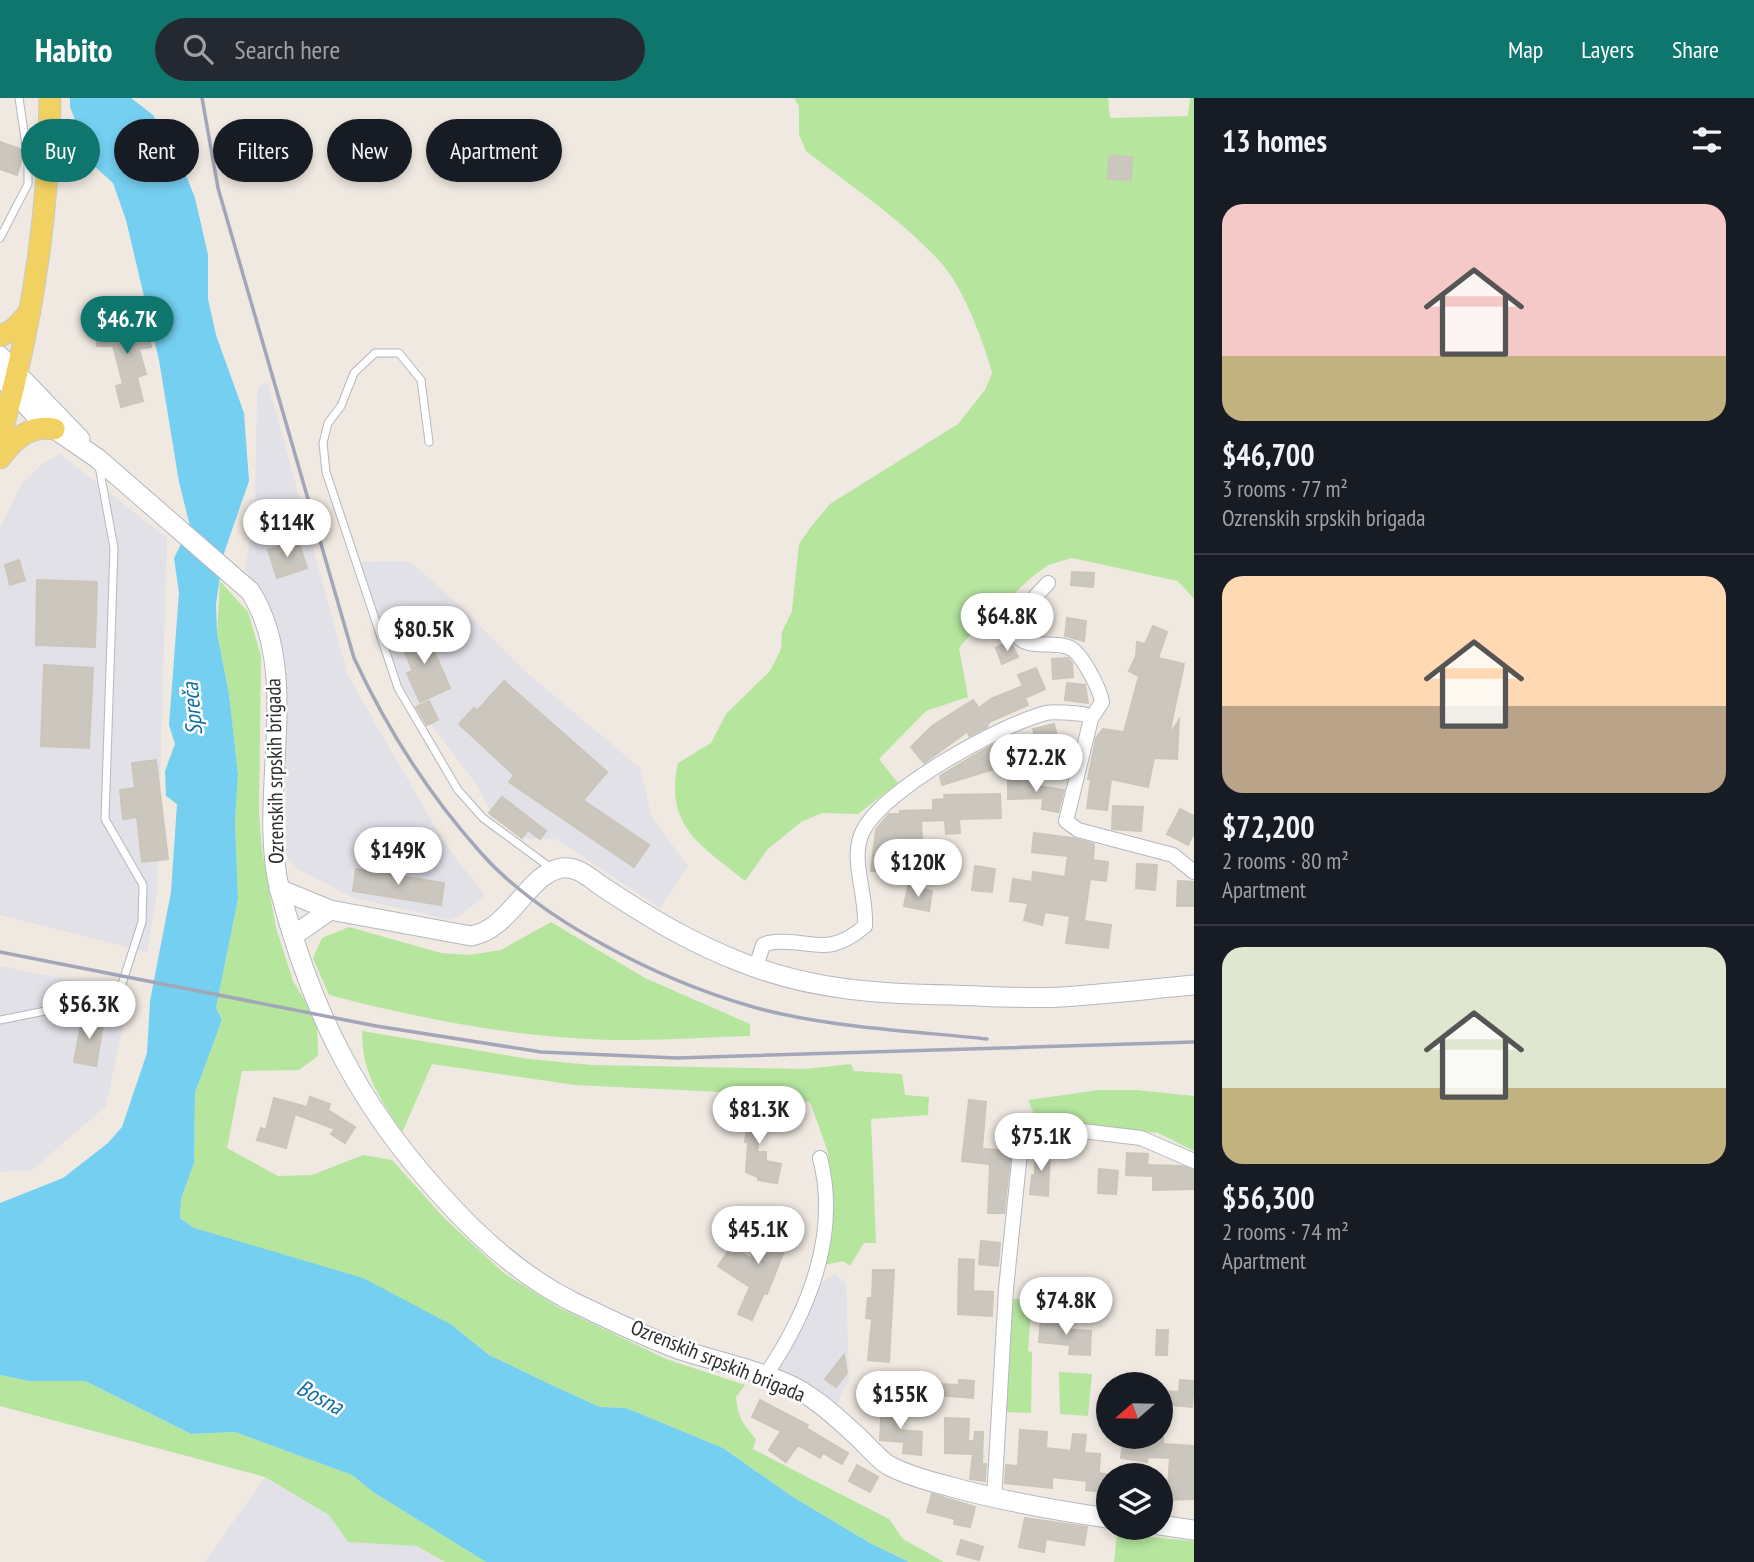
<!DOCTYPE html>
<meta charset="utf-8">
<style>
:root{--surface:#171b24;--page:#242831;--text:#f1f3f6;--muted:#9ea1a6;--line:#363941;--accent:#0f766e}
body{margin:0;font-family:"PT Sans Narrow",sans-serif;background:var(--page);color:var(--text);height:100vh;display:flex;flex-direction:column;font-size:26px;white-space:nowrap}
*{box-sizing:border-box;margin:0}
p{font-size:23px;color:var(--muted)}
.icon{flex:none;width:38px;height:38px;fill:none;stroke:currentColor;stroke-width:2;stroke-linecap:round;stroke-linejoin:round}
.map{position:relative;flex:1;overflow:hidden}
.panel{display:flex;flex-direction:column;background:var(--surface);width:560px}
.panel>*{flex:none}
.top-card{position:absolute;left:21px;top:21px;width:665px;height:63px;display:flex;gap:14px}
.needle{width:46px;rotate:250deg}
.tools{position:absolute;left:1096px;top:1274px;display:grid;gap:14px}
.tools a{display:grid;place-items:center;width:77px;height:77px;border-radius:50%;background:var(--surface);box-shadow:0 4px 10px #0003;font-size:35px}
.price{position:absolute;translate:-50% -60px;padding:0 16px;border-radius:24px;background:#fff;color:#222;font-size:23px;line-height:46px;filter:drop-shadow(0 2px 4px #0008)}
.price::after{content:'';position:absolute;left:50%;top:42px;width:21px;height:16px;margin-left:-10px;background:inherit;clip-path:polygon(0 0,100% 0,50% 100%)}
.price.on{background:var(--accent);color:#fff}
ul{padding:0;list-style:none}
li{display:grid;align-content:center;gap:14px;height:371px;padding:0 28px}
li+li{border-top:2px solid var(--line)}
li span{display:grid;place-items:center;height:217px;border-radius:21px;color:#555}
li>.icon{margin-inline-start:auto}
span .icon{width:126px;height:126px;fill:#fffc;stroke-width:1}
li b{font-size:30px}
h2{display:flex;justify-content:space-between;align-items:center;height:84px;padding:0 28px;font-size:30px}
.pill{padding:0 24px;border-radius:32px;background:var(--surface);box-shadow:0 4px 10px #0003;font-size:24px;line-height:63px}
.pill.on{background:var(--accent);color:#fff}
header{display:flex;align-items:center;gap:42px;box-sizing:border-box;height:98px;padding:0 35px;background:var(--accent);color:#fff}
header strong{font-size:33px}
nav{display:flex;gap:38px;margin-inline-start:auto;font-size:24px}
.search{width:490px;height:63px;background:var(--page);display:flex;align-items:center;gap:18px;box-sizing:border-box;padding:0 24px;border-radius:38px;color:var(--muted);font-size:26px}
main{display:flex;flex:1;min-height:0}
.map>svg:first-child{display:block}
.industrial{fill:#e3e1e8}
.green{fill:#b6e59e}
.water{fill:#75cff0}
.building{fill:#cbc7bf;stroke:#cbc5ba;stroke-width:2}
.lines{fill:none;stroke-linecap:round;stroke-linejoin:round}
.lane-casing{stroke:#b4b7c1;stroke-width:9}
.street-casing{stroke:#b4b7c1;stroke-width:16}
.secondary-casing{stroke:#b4b7c1;stroke-width:21}
.primary-casing{stroke:#c9c9c9;stroke-width:23}
.lane{stroke:#fff;stroke-width:7}
.street{stroke:#fff;stroke-width:14}
.secondary{stroke:#fff;stroke-width:19}
.primary{stroke:#f2d163;stroke-width:21}
.rail{stroke:#a3a6b8;stroke-width:3.5}
.labels{text-anchor:middle;stroke-width:5;stroke-linejoin:round;paint-order:stroke}
.street-label{font-size:21px;fill:#2e2e2e;stroke:#fff}
.water-label{font-size:23px;font-style:italic;fill:#0d6fa3;stroke:#fff}
</style>
<header>
<strong>Habito</strong>
<div class="search"><svg class="icon" aria-label="search" viewBox="0 0 24 24"><circle cx="10" cy="10" r="6"/><path d="M15 15l6 6"/></svg>Search here</div>
<nav><a>Map</a><a>Layers</a><a>Share</a></nav>
</header>
<main>
<div class="map">
<svg width="1194" height="1464" viewBox="0 0 1194 1464">
<rect width="100%" height="100%" fill="#efe9e1"/>
<!-- industrial -->
<path class="industrial" d="M268,285l80,293 96,166 41,54 -27,21 -8,3 -99,-23 -53,-28 -9,-9 -3,-9 -1,-168 -6,-41 -14,-45 -20,-28 10,-62 2,-114 3,-8z
M60,356l107,84 -10,354 -10,60 -147,-37v-387l22,-45 20,-19z
M409,463l48,42 70,70 114,96 10,47 37,50 -28,42 -104,-69h-28l-36,-25 -16,-30 -72,-95 -44,-127z
M0,868l130,26 -24,114 -74,64 -32,2z
M835,1176l11,9 3,98 -14,25 -57,-35 42,-88z
M265,1379l64,38 19,27 69,4 28,16h-240z"/>
<!-- green -->
<path class="green" d="M794,0h314l2,20 78,-2 2,-18h4v501l-16,-18 -106,-23 -24,7 -16,12 -57,52 -16,19 9,49 -42,14 -47,48 19,24 -40,31 -36,-1 -21,9 -34,28 -22,31c-44,-36 -81,-54 -67,-118l33,-20 15,-29 44,-43 11,-22 1,-17 10,-21 7,-67 11,-16 20,-24 128,-80 27,-34 7,-17c-8,-31 -29,-85 -49,-108 -39,-44 -91,-78 -137,-114l-7,-17v-28z
M220,483l28,31 13,44 -2,157 3,37 14,78 17,53 24,40 1,35 -19,14 -57,1 -15,77 51,28 34,-1 51,-20 29,5 53,59 60,55 53,33 108,52 79,26 -9,12c1,18 8,29 20,42l-3,10 136,70 14,20 41,23h-35l-39,-19 -77,-46 -70,-49 -97,-40 -26,-1 -44,-20 -67,-32 -37,-30 -258,-97 -14,-10 1,-19 13,-36 1,-70 27,-73 -6,-12 22,-109 -3,-77 3,-48 -9,-80 -12,-61z
M551,824l94,56 105,46v12c-40,1 -81,4 -122,4 -100,0 -203,-20 -299,-45l-16,-37 9,-20 27,-11 92,26 28,2 32,-5z
M362,933l167,28 63,6 213,4 46,-5 3,7 48,3 3,21 24,2 -1,18 -57,4 5,124h-12l-14,23 -7,-5 -19,4 7,-78 -3,-35 -18,-50 -87,-10 -148,-7 -143,-21 -30,69c-22,-36 -40,-58 -40,-102z
M1099,992h37l58,6v55l-36,-18 -122,-14 -8,-19z
M1012,1201h20l-4,52 4,1 -1,61 -28,-1z
M1059,1274l33,2 -4,42 -28,-2z
M0,1277l29,6h56l106,53 44,-2 117,43 21,17 113,70h-41l-28,-16 -69,-4 -19,-27 -64,-38 -265,-71z
M1117,1436l77,7v21h-80z"/>
<!-- water -->
<path class="water" d="M70,0h61l22,17 25,40 17,43 13,57v44l8,36 28,78 5,68 -26,75 -7,48 1,29 12,61 9,80 -3,48 3,77 -22,109 6,12 -27,73 -1,70 -13,36 -1,19 14,10 169,50 89,47 37,30 67,32 44,20 26,1 97,40 70,49 77,46 39,19h-423l-113,-70 -21,-17 -117,-43 -44,2 -106,-53h-56l-29,-6v-172l63,-25 45,-35 14,-16 25,-74 3,-52 21,-109 6,-88 -11,-8 -1,-25 10,-27 -6,-19 10,-132 -5,-35 16,-32 -11,-44 -20,-122 -33,-140 -13,-37 -20,-18 -23,-58z"/>
<!-- building -->
<path class="building" d="M0,44l20,7 2,10 -5,16 -17,-6z
M1109,58l23,1 -1,23 -23,-1z
M145,222l6,27 -12,2 7,25 -9,3 6,24 -22,6 -5,-21 7,-2 -10,-38h-16l-1,-22 24,1z
M298,442l9,28 -30,10 -9,-28z
M19,462l6,20 -15,5 -5,-20z
M1072,474l22,1 -1,14 -22,-2z
M37,482l60,2 -2,65 -59,-2z
M1067,520l19,3 -2,20 -19,-5z
M1153,528l14,6 -9,26 26,6 -15,71 10,-15 -2,39 -23,-1 -6,29 -37,-8 -4,31 -20,-2 4,-29h-3l8,-41 7,-9 21,3 15,-56 -10,-5 7,-15 1,-14 8,2z
M424,530l26,60 -30,14 -13,-29 6,-2 -14,-32z
M1010,543l8,16 -16,7 -6,-16z
M1068,560l4,5 1,14 -20,2 -1,-20z
M44,567l49,3 -4,80 -48,-2z
M1036,570l9,21 -20,9 3,7 -39,17 -2,5 -18,9 -1,-5 -44,32 -13,-16 21,-21 41,-26 6,8 12,-9 32,-13 -5,-11z
M504,583l103,91 -24,28 66,45 -15,22 -125,-85 5,-7 -55,-51 15,-16 3,3z
M1067,585l18,2 3,18 -23,-3z
M429,603l9,19 -11,5 -11,-18z
M1054,626l6,25 -118,36 -2,-9 38,-23 15,-8 1,4 41,-12 -2,-8z
M156,662l12,99 -26,3 -5,-45 -14,2 -3,-29 15,-2 -3,-25z
M1031,682l1,5 32,5 -6,22 -16,-3 1,-11 -35,1v-18z
M1000,696l1,24 -42,1 1,14 -14,1 -1,-14 -24,1 1,18 -28,1v31h-23l5,-41 13,-16h11v-3l33,-1v-10l12,-1 -1,-4z
M502,699l44,34 -6,8 -12,-9 -6,8 -33,-25z
M1113,708l30,1 -2,24 -29,-2z
M1180,711l14,7v17l-6,12 -21,-11z
M1034,735l38,5 22,6 -1,16 15,2 -2,19 -16,-2 -6,42 27,4 -3,23 -42,-5 4,-27 -25,-4 -3,13 -18,-5 4,-17 -18,-2 3,-22 19,3 1,-10 32,5 3,-21 -36,-4z
M1137,766l20,1 -2,25 -19,-2z
M975,768l20,3 -3,23 -20,-2z
M356,771l88,14 -3,22 -88,-14z
M1178,783l16,1v24h-17z
M908,788l24,5 -3,20 -25,-5z
M83,917l21,4 -8,47 -22,-4z
M310,999l20,7 -2,6 27,17 -10,16 -14,-9 4,-5 -40,-15 -9,34 -29,-8 4,-12 5,2 8,-32 33,9z
M969,1002l17,2 -4,47 29,2 -7,62h-16l2,-49 -28,-3z
M751,1005l22,2 -1,10 -9,-1 -6,38h9v9l15,3 -4,19 -19,-3v-3l-12,-5 2,-29 -3,-1z
M1035,1050h15l-2,48 -18,-2 2,-19 3,1z
M1127,1055l21,1 -1,11 34,1 13,4v19l-41,1v-14l-27,-1z
M1099,1071l19,2 -2,23 -18,-1z
M774,1121l19,2 -2,20h-3l-21,53 -3,-1 -12,27 -14,-6 12,-27 -32,-21 14,-20 19,13 6,-17 15,6z
M981,1143l19,2 -2,23 -19,-2z
M959,1161l15,1 -1,31 20,1 -1,24 -34,-2z
M873,1172h21l-5,92 -21,-2 4,-41 -6,-1 2,-20h4z
M1041,1222l19,1 -1,8 32,2 -1,24 -21,-1 1,-9 -31,-3z
M1157,1232h11l-1,25h-11z
M844,1257l3,18 -11,14 -11,-8z
M862,1282l26,1 -1,11 -26,-2z
M959,1282l15,1 -1,17 -35,-3 1,-11 20,1z
M1180,1282l14,1 -2,26 -32,-3v-13l19,1z
M760,1302l48,25 -2,3 42,25 -6,11 -19,-11 -3,5 -22,-13 -12,17 -17,-12 12,-19 -29,-14z
M887,1304h11l2,28 22,2 -1,23 -18,-2 1,-11 -24,-2 1,-22 5,1z
M945,1320l24,1 -1,22h6l1,-9h8l-1,32h4l-1,17 -15,-2 3,-25 -28,-1z
M1020,1332l27,2 -1,16 25,3 2,-17 13,1 -2,18 16,1 -1,19 7,1 -1,18 -19,-2 1,-9 -35,-4v11l-47,-5 1,-18 12,1z
M1124,1339h39v7l30,2 1,53 -27,1 3,-42 -22,-1 -1,5 -26,-4z
M857,1367l21,12 -8,15 -21,-11z
M932,1396l43,13 -5,20 -16,-3 1,-5 -28,-7z
M1025,1420l62,9 -3,18 -38,-6 -2,13 -25,-5z
M961,1442l22,7 -4,13 -22,-6z"/>
<g class="lines">
<defs>
<path id="lane" d="M0,140l28,-54v-25l-9,-61
M429,344l-8,-62 -22,-27h-24l-21,20 -13,33 -13,17 -5,20 3,29 72,216 60,102 25,28 68,50
M0,922l75,-15 46,-18 21,-65 1,-37 -38,-66 9,-271 -15,-82"/>
<path id="street" d="M1048,485c-10,11 -53,51 -19,60 12,3 27,0 39,4 13,4 32,42 34,55l-11,17
M756,869l7,-22 5,-2c43,-7 56,18 97,-17 2,-33 -16,-68 -2,-95 21,-42 137,-106 183,-118 8,-2 18,0 26,0 8,1 15,0 19,6l-25,102 12,9 95,25 21,17
M765,1278c43,-63 75,-141 55,-218
M994,1401l12,-210 16,-156 10,-8 109,13 53,23"/>
<path id="secondary" d="M0,258l80,83
M0,277l37,42 60,41 153,133c54,84 6,206 30,300 31,119 77,212 160,303 38,43 80,81 131,107 36,17 73,36 110,49 34,11 69,18 102,32 29,12 51,33 74,54 10,9 19,21 31,29 18,10 40,16 60,21 53,15 105,24 160,32
M279,791l51,21 141,26c39,-6 58,-64 91,-68 15,-2 27,9 38,17 48,32 89,57 143,78 69,27 136,31 208,32 37,1 74,4 111,2 44,-3 88,-8 132,-12
M293,838l37,-26
M1160,1427l34,5"/>
<path id="primary" d="M0,238l13,-6 17,-18
M0,340c32,-111 49,-225 50,-340
M0,360c14,-19 29,-33 54,-29"/>
</defs>
<!-- lane casing -->
<use href="#lane" class="lane-casing"/>
<!-- street casing -->
<use href="#street" class="street-casing"/>
<!-- secondary casing -->
<use href="#secondary" class="secondary-casing"/>
<!-- primary casing -->
<use href="#primary" class="primary-casing"/>
<!-- lane -->
<use href="#lane" class="lane"/>
<!-- street -->
<use href="#street" class="street"/>
<!-- secondary -->
<use href="#secondary" class="secondary"/>
<!-- primary -->
<use href="#primary" class="primary"/>
<!-- rail -->
<path class="rail" d="M202,0l16,90 136,470c33,71 75,137 127,195 61,69 182,128 269,153 71,21 163,25 237,33
M0,854l376,74 165,26 136,6 517,-16"/>
</g>
<g class="labels">
<!-- street labels -->
<g class="street-label">
<text transform="translate(275 673) rotate(-91)" y="7">Ozrenskih srpskih brigada</text>
<text transform="translate(718 1263) rotate(22)" y="7">Ozrenskih srpskih brigada</text>
</g>
<!-- water labels -->
<g class="water-label">
<text transform="translate(192 611) rotate(-95)" y="8">Spreča</text>
<text transform="translate(320 1299) rotate(28)" y="8">Bosna</text>
</g>
</g>
</svg>
<div class="tools">
<a><svg class="needle" viewBox="-14 -14 28 28"><path d="M0-13l5 13h-10z" fill="#e53935"/><path d="M0 13l5-13h-10z" fill="#9ea1a6"/></svg></a>
<a><svg class="icon" aria-label="layers" viewBox="0 0 24 24"><path d="M12 4l9 5-9 5-9-5zM3 14l9 5 9-5"/></svg></a>
</div>
<b class="price on" style="left:127px;top:258px">$46.7K</b>
<b class="price" style="left:287px;top:461px">$114K</b>
<b class="price" style="left:1007px;top:555px">$64.8K</b>
<b class="price" style="left:424px;top:568px">$80.5K</b>
<b class="price" style="left:1036px;top:696px">$72.2K</b>
<b class="price" style="left:398px;top:789px">$149K</b>
<b class="price" style="left:918px;top:801px">$120K</b>
<b class="price" style="left:89px;top:943px">$56.3K</b>
<b class="price" style="left:759px;top:1048px">$81.3K</b>
<b class="price" style="left:1041px;top:1075px">$75.1K</b>
<b class="price" style="left:758px;top:1168px">$45.1K</b>
<b class="price" style="left:1066px;top:1239px">$74.8K</b>
<b class="price" style="left:900px;top:1333px">$155K</b>
<div class="top-card">
<a class="pill on">Buy</a>
<a class="pill">Rent</a>
<a class="pill">Filters</a>
<a class="pill">New</a>
<a class="pill">Apartment</a>
</div>
</div>
<section class="panel">
<h2>13 homes<svg class="icon" aria-label="filters" viewBox="0 0 24 24"><path d="M4 7h16M4 17h16"/><circle cx="9" cy="7" r="2"/><circle cx="15" cy="17" r="2"/></svg></h2>
<ul>
<li><span style="background:linear-gradient(#f6c9c9 70%,#c2b280 0)"><svg class="icon" aria-label="home" viewBox="0 0 24 24"><path d="M3 11l9-7 9 7M6 9v11h12V9"/></svg></span><div><b>$46,700</b><p>3 rooms · 77 m²</p><p>Ozrenskih srpskih brigada</p></div></li>
<li><span style="background:linear-gradient(#ffd9b3 60%,#b9a48a 0)"><svg class="icon" aria-label="home" viewBox="0 0 24 24"><path d="M3 11l9-7 9 7M6 9v11h12V9"/></svg></span><div><b>$72,200</b><p>2 rooms · 80 m²</p><p>Apartment</p></div></li>
<li><span style="background:linear-gradient(#dfe7d0 65%,#c2b280 0)"><svg class="icon" aria-label="home" viewBox="0 0 24 24"><path d="M3 11l9-7 9 7M6 9v11h12V9"/></svg></span><div><b>$56,300</b><p>2 rooms · 74 m²</p><p>Apartment</p></div></li>
</ul>
</section>
</main>
